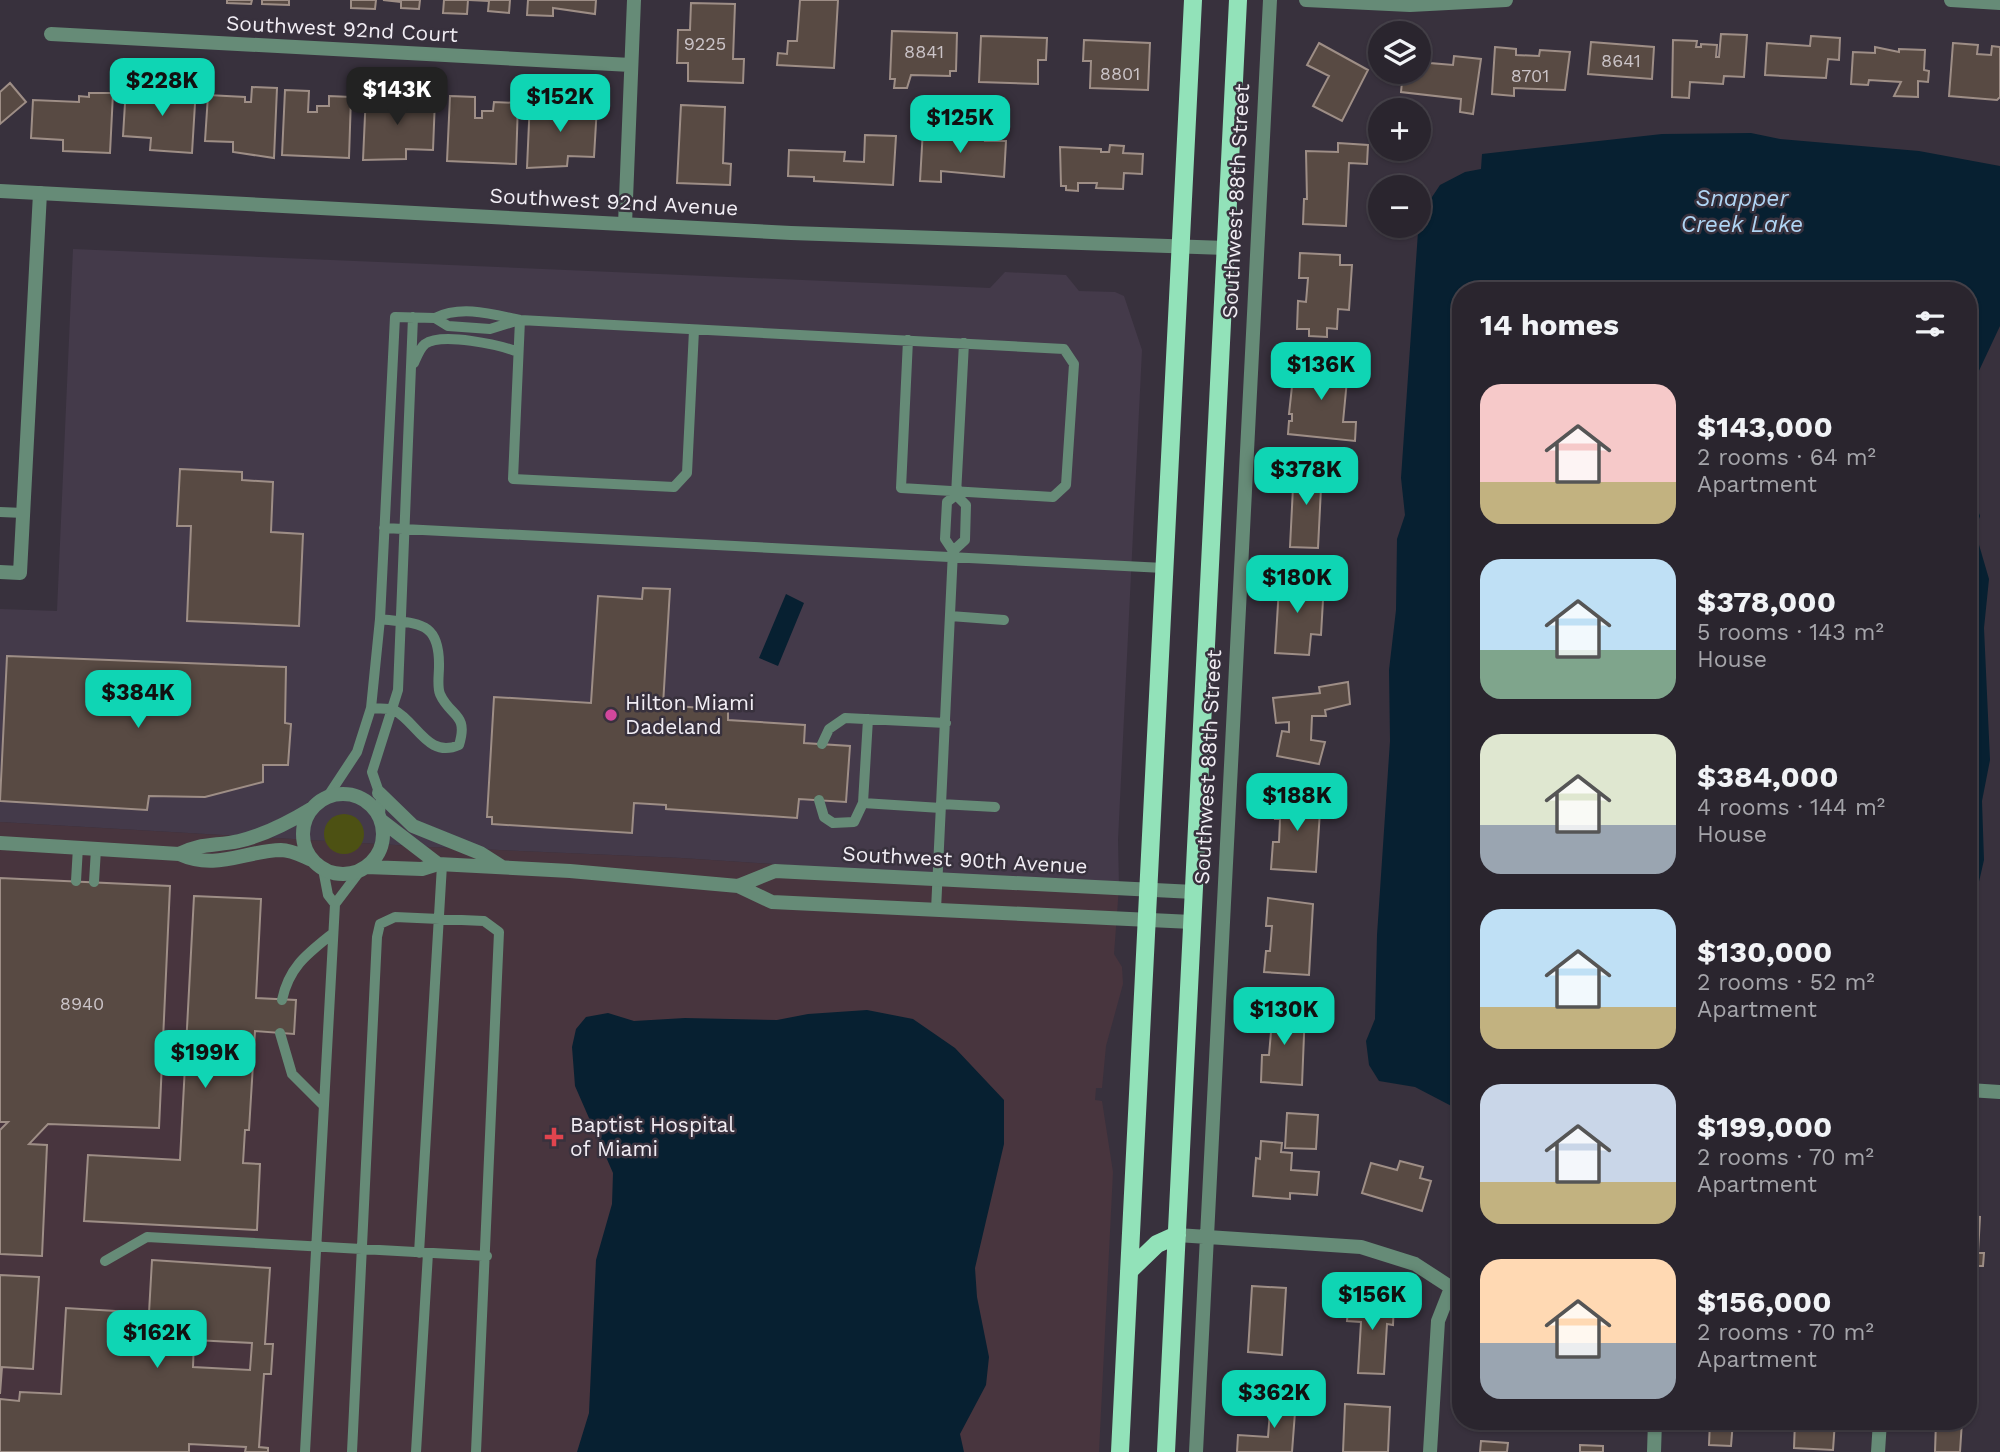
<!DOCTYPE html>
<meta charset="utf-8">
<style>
:root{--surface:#2a252e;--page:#322d36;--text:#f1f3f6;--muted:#a5a5aa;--line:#46424a;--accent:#0fd5b4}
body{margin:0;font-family:"Work Sans",sans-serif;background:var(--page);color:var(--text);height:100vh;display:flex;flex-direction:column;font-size:26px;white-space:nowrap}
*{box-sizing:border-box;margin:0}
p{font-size:23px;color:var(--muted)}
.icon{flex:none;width:38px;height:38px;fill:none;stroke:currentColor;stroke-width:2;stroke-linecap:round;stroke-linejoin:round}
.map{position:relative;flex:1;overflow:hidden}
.side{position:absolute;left:1452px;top:282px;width:525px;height:1148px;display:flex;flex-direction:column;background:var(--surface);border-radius:28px;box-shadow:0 2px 5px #0004,0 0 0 2px var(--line)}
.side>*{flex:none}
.controls{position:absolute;left:1368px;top:21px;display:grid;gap:14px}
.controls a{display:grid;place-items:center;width:63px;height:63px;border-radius:50%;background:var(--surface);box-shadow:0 2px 5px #0004,0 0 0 2px var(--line);font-size:35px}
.price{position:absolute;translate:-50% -60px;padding:0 16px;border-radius:14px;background:var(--accent);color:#111;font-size:23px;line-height:46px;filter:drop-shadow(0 2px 4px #0008)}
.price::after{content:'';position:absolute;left:50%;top:42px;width:21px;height:16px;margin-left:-10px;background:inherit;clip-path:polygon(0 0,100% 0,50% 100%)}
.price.active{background:#222;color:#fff}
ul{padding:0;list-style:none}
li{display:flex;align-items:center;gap:21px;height:175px;padding:0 28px}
li span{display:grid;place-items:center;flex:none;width:196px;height:140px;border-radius:21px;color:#555}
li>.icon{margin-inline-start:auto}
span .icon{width:84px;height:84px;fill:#fffc;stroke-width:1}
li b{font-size:30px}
h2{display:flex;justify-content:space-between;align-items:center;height:84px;padding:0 28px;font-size:30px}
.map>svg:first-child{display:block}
.built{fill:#443a4a}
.medical{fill:#48353e}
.green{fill:#4d5113}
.water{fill:#072031}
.building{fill:#584a43;stroke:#9e8e86;stroke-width:2;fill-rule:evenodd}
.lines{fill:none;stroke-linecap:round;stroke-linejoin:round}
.service{stroke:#668b77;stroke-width:10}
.minor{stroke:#668b77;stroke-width:14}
.tertiary{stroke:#668b77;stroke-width:14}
.primary{stroke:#92e2b9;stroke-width:18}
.hotel-dot{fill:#d1479c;stroke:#38313d;stroke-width:2.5}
.health-dot{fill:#e0444e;stroke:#38313d;stroke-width:2.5}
.labels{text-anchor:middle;stroke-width:5;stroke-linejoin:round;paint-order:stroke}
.number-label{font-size:18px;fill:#cbc4c8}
.street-label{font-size:21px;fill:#f1edf4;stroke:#38313d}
.poi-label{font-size:21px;fill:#f1edf4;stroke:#38313d;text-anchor:start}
.water-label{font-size:23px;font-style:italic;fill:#b0d5f4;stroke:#38313d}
</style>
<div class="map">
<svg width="2000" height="1452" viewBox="0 0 2000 1452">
<rect width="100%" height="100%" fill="#38313d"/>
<!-- built -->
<path class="built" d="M73,249l917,39 15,-16 61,3 13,16 36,1 9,4 18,54 -24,490 1,47 -438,-29 -252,-11 -429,-25v-213l57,2z"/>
<!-- medical -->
<path class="medical" d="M0,822l429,25 252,11 438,29 -5,67 8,13 1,17 -17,62 -4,42h-6l-1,12 7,1 11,71 -14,280h-1099z"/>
<!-- green -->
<path class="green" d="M324 834a20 20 0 1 1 40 0a20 20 0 1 1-40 0Z"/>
<!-- water -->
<path class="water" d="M1751,133l29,6 139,12 81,15v160l-31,66v-102h-508v821l-46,-24 -36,-6 -10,-16 -3,-24 9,-22 2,-84 13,-194 -1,-71 7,-60 1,-71 8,-24 -4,-37 17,-246 12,-32 10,-15 25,-13 16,-3 1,-15 180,-20z
M1969,484l11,32 -5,15 14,48 -5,49 6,132 -8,41 2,59 -9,39 -6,10z
M786,594l18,9 -26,63 -19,-8z
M867,1010l46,9 42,29 49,52v44l-29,124 2,29 12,60 -3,28 -26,49 4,18h-387l12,-39 7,-153 16,-56 1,-31 -38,-87 -3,-39 4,-18 10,-12 22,-4 26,8 51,-3 92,2 31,-6z"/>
<!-- building -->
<path class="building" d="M227,0h25l-1,4 -24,-1z
M262,0h27v5l-27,-1z
M351,0h25l-1,9 -24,-1z
M383,0h37l-1,9 -18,-1v-6z
M444,0h24l-1,14 -24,-1z
M469,0h41l-1,13 -21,-2 1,-10z
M528,0h68l-1,14 -42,-6v8l-26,-1z
M800,0h38l-4,68 -57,-3 1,-12 9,1 1,-13h9z
M691,3l44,1 -2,55h11l-1,24 -55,-2v-18h-11l1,-33h12z
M892,31l65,2 -1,38h-6v5l-39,-1 -4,13h-13l1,-9h-5z
M1721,34l26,1 -3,42 -20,-1 -1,8 -33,-2 -1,16 -17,-1 1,-57 24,1 -1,6h5v-3l16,1 -1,12h3z
M981,36l66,2 -1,22h-8v24l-59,-2z
M1811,36l29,2 -1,22 -11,-1 -2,19 -61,-3 2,-32 43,3z
M1084,40l66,3 -2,47 -58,-2 1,-27h-8z
M1591,42l63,5 -2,32 -64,-5z
M1319,43l49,27 -26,51 -29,-15 16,-30 -22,-11z
M1953,43l25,2 -1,9 14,1 1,-9 8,1v50l-3,3 -48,-4z
M1495,47l21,2v6l23,1 1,-6 30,2 -5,38 -51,-2v8l-22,-2z
M1875,47l24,5v-3l26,1 -1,20 5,1 -1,11 -10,-1v16l-24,-1 7,-14 -32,-2 -1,5 -17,-1 2,-32 22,1z
M1419,53l12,1 -1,9 23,2 1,-9 27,3 -8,55 -13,-2 1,-13 -60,-7 2,-20h16z
M10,83l16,19 -26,22v-32z
M170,85l26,2 -4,66 -42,-3 1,-12 -28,-2 3,-49 38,7 -1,5 6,1z
M252,87l25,1 -3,70 -41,-6v-10l-28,-1 3,-46 37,2v5h6z
M285,90l24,1 -1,21h9v-6h12v-10l22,1 -2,61 -67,-3z
M89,93h24l-3,60 -47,-2v-11l-32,-2 2,-38 46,2v-6l10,1z
M366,93l25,1 -1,13h8v-4l17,1v-6l20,1 -2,51 -27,-1v10l-43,1z
M450,96l25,1v21h7v-7h11l1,-9 24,1 -2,61 -69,-3z
M530,100l25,1v10h19v-6l23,1 -3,51 -26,-1 -1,10 -40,2z
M681,105l44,2 -2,56 8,1 -1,21 -53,-2z
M923,129l63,5 -1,7h21l-2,36 -63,-6v11l-21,-1z
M865,135l31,1 -3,49 -79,-4v-4l-26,-1 1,-26 56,2 -1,9 20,1z
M1338,143l30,2 -1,19 -18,-1 -3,63 -43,-2 1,-25h3l-1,-48 32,1z
M1110,145l14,1 -1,7 20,1 -1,20 -18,-1 -1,16 -27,-1 1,-5h-19v8l-12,-1v-4h-5l-1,-39 41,2v3h8z
M1300,253l40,2v10h12l-3,45 -11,-1 -1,20 -10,-1v9l-18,-1v-7h-12l1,-28 8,1 2,-24h-9z
M1324,358l25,1 -6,63h13l-1,19 -67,-7 1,-13h3v-7h-3l5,-46 30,1z
M1294,467l28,1 -4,80 -28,-1z
M180,469l62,3v8l31,2 -2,50 32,2 -4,92 -112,-5 4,-95h-14z
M1280,571l23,1 -1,9 11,1 -1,17 11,1 -2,35 -10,-1 -2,21 -34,-2z
M643,588l27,1 -7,116 65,5v10l77,5 -1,18 46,3 -4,56 -47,-3 -2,19 -131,-9v-4l-32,-2 -2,30 -140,-9v-7h-5l7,-120 97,6 7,-107 44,3z
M7,656l279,11 -1,56 6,1 -3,41h-25v17l-58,15 -56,-1 -2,14 -147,-9z
M1348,682l2,22 -25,6 1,6h-14l-1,24 14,2 -6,22 -42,-8 5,-25 7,1v-10l-13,1 -3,-25 47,-5 -1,-6z
M1277,793l44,3 -5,76 -45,-3 2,-27h6l1,-23h-5z
M0,878l170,8 -11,242 -111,-4 -19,20 18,1 -5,111 -42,-2v-124l8,-8h-8z
M194,896l67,3 -5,99 40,2 -2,34 -39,-3 -6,99h-4l-2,33 17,1 -3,66 -173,-9 4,-66 92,5z
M1268,898l45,6 -4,71 -45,-3 2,-21h4l2,-25h-6z
M1266,1008l39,2 -3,75 -41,-3 1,-27h7l2,-23 -6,-1z
M1287,1113l31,2 -2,34 -31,-1z
M1969,1129l5,1 -4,67h-1z
M1261,1141l21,2 -1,9 11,1 -1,17 28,2 -2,23 -27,-2v6l-37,-3 3,-38 4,1z
M1400,1161l23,6 -3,11 11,3 -9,30 -60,-18 9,-30 26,7z
M1969,1216l11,1 -2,36h6l-1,13h-7l-1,17 -6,-1z
M152,1260l118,8 -5,76h8l-2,30h-7l-5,73 9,1v4h-23l1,-5 -57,-3v8h-189v-53l19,2 1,-9 41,2 5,-86 83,5zM194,1340l58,3 -2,27 -57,-3z
M0,1275l39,2 -6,92 -31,-2 -2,27z
M1252,1286l34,2 -4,67 -34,-3z
M1349,1299l45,3 -1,23 -6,-1 -3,50 -26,-1 3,-51 -14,-1z
M1271,1398l25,1 -4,53h-55l1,-17 30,2z
M1345,1404l45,3 -2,45h-45z
M1568,1421h43l-1,8 -43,-2z
M1710,1421h23l-2,25 -22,-1z
M1795,1421h40l-2,29 -39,-2z
M1936,1421h26l-2,31h-25z
M1481,1441l27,2 -1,9h-27z
M1580,1445l23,1v6h-23z"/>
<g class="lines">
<!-- service -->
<path class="service" d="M435,318c26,-13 57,-4 85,2l544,29 10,15 -8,121 -13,12 -152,-9 7,-148
M520,320l-7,159 161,8 13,-14 7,-143
M414,363c3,-7 6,-15 11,-19 17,-12 75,1 93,8
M0,512l24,1
M384,528l780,40
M953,551l12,-11 1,-35 -10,-10 8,-152
M950,616l54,4
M371,708c7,1 17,0 23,2 23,12 34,49 65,35 10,-32 -9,-28 -19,-51 -3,-7 -1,-20 -1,-27 1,-47 -21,-43 -59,-48
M822,744l7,-15 16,-11 101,5
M328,796l29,-44 14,-44 9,-89 15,-302 40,1 13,8 42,3 26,-8
M819,800l5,17 9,6 21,-1 9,-19 78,5
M863,803l5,-84
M941,804l54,3
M380,816l1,-18 -9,-26 26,-82 15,-373
M323,869l5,26 7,9
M76,881l2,-34
M94,882l2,-33
M936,910l17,-359 -8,-12 2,-37 9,-7
M282,1000c7,-33 25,-46 50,-66
M280,1033l12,41 32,32
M419,1253l23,-388
M105,1261l42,-24 340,19
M305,1452l30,-548 25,-33
M352,1452l25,-515 3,-13 15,-7 89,4 15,11 -23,520
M416,1452l12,-199"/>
<!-- minor -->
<path class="minor" d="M1306,0l104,5 96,-5
M1951,0l49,3
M51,34l580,31
M625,224l9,-224
M0,572l20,1 20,-380
M379,793l34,33 67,27 22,14
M303 834a40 40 0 1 1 80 0a40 40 0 1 1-80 0Z
M382,821l56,43
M0,843l179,11c37,17 65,-3 102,-4 11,0 21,6 31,10
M179,854c20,-11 38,-8 60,-13 26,-6 49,-18 72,-32
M366,867l56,2 16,-5 132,7 168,15 34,16 420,20
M738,886l37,-15 419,21
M1969,1090l31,2
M1177,1235l184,12 54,17 46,30
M1196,1452l74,-1452
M1430,1452l8,-131 13,-33
M1654,1452l1,-31
M1878,1452l2,-31"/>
<!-- tertiary -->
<path class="tertiary" d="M0,191l791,42 435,15"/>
<!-- primary -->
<path class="primary" d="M1129,1271l28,-27 20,-9
M1120,1452l73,-1452
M1166,1452l72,-1452"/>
</g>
<!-- markers -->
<circle class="hotel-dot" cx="611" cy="715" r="7"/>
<path class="health-dot" d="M550.5 1126.5h7v7h7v7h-7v7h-7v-7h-7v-7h7z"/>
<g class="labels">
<!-- number labels -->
<g class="number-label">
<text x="705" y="50">9225</text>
<text x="924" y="58">8841</text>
<text x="1621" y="67">8641</text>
<text x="1120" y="80">8801</text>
<text x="1530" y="82">8701</text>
<text x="82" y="1010">8940</text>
</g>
<!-- street labels -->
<g class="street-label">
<text transform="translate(342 29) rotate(3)" y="7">Southwest 92nd Court</text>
<text transform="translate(1236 201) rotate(-87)" y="7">Southwest 88th Street</text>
<text transform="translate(614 202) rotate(3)" y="7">Southwest 92nd Avenue</text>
<text transform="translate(1208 767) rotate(-87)" y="7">Southwest 88th Street</text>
<text transform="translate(965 860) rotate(3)" y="7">Southwest 90th Avenue</text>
</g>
<!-- poi labels -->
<g class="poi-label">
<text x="625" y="710">Hilton Miami<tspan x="625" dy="24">Dadeland</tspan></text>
<text x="570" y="1132">Baptist Hospital<tspan x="570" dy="24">of Miami</tspan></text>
</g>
<!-- water labels -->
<g class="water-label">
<text x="1742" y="206">Snapper<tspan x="1742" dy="26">Creek Lake</tspan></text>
</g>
</g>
</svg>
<div class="controls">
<a><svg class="icon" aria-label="layers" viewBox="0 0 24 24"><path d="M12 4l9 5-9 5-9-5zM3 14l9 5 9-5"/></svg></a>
<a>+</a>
<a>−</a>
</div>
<b class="price" style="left:162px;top:118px">$228K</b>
<b class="price active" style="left:397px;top:127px">$143K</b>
<b class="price" style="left:560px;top:134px">$152K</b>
<b class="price" style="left:960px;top:155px">$125K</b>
<b class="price" style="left:1321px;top:402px">$136K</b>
<b class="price" style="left:1306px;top:507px">$378K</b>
<b class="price" style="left:1297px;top:615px">$180K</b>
<b class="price" style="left:138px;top:730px">$384K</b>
<b class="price" style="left:1297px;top:833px">$188K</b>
<b class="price" style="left:1284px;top:1047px">$130K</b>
<b class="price" style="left:205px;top:1090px">$199K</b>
<b class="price" style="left:1372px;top:1332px">$156K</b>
<b class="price" style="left:157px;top:1370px">$162K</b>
<b class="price" style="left:1274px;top:1430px">$362K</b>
<section class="side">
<h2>14 homes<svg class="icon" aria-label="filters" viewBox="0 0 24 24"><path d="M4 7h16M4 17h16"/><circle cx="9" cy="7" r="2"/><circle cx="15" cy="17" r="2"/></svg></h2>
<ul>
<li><span style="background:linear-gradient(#f6c9c9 70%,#c2b280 0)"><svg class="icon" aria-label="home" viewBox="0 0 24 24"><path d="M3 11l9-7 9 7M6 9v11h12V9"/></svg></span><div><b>$143,000</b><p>2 rooms · 64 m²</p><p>Apartment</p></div></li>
<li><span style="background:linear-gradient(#bfe0f5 65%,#7fa58c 0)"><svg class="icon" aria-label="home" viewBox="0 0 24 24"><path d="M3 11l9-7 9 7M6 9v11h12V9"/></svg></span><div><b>$378,000</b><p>5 rooms · 143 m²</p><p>House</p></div></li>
<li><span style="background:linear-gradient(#dfe7d0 65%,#9aa5b1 0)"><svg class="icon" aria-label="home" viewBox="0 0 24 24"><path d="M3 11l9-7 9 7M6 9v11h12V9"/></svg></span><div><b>$384,000</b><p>4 rooms · 144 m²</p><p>House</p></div></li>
<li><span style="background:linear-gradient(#bfe0f5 70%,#c2b280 0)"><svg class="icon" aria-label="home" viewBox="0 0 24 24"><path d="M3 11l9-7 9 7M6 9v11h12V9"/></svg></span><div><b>$130,000</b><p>2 rooms · 52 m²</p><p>Apartment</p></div></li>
<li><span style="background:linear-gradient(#c9d6e8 70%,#c2b280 0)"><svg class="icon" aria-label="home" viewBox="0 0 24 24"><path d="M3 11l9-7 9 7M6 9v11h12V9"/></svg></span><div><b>$199,000</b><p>2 rooms · 70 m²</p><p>Apartment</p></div></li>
<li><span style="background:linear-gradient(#ffd9b3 60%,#9aa5b1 0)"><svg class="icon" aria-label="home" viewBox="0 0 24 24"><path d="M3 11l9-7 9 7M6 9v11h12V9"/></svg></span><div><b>$156,000</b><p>2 rooms · 70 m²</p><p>Apartment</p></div></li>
</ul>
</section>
</div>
